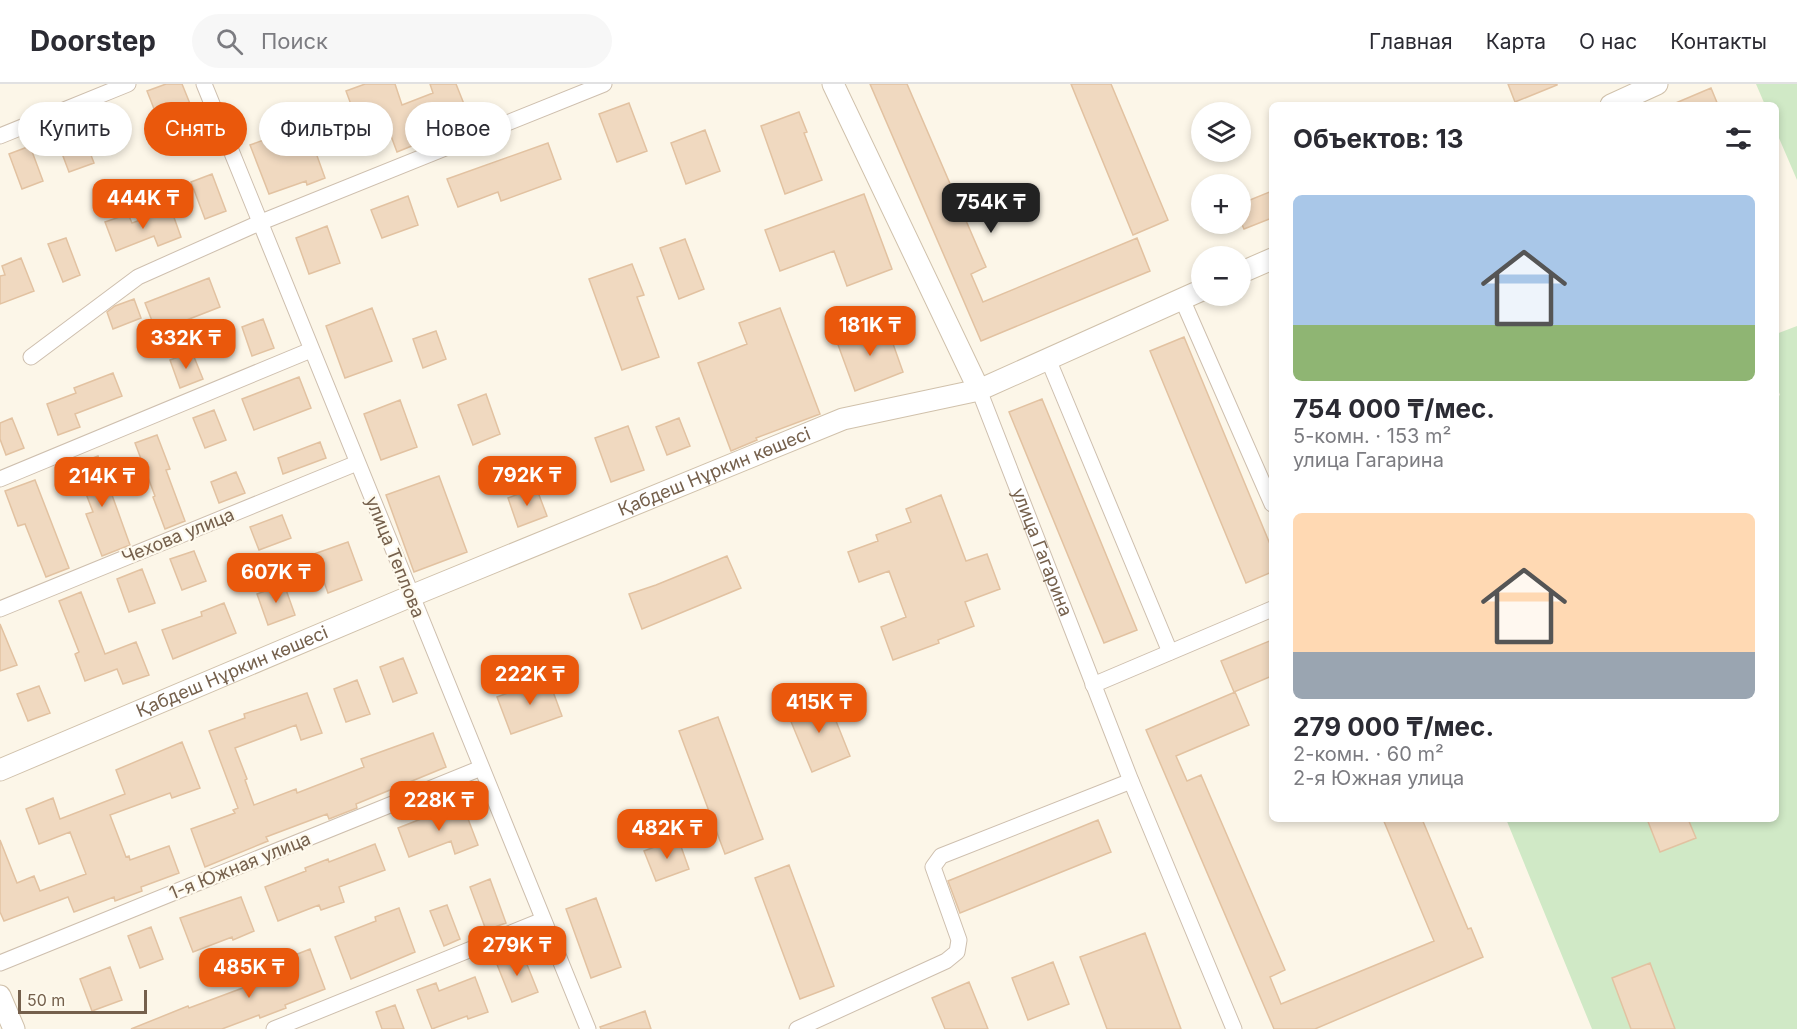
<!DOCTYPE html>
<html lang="ru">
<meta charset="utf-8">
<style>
:root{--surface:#fff;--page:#f7f7f7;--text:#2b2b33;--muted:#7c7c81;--line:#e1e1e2;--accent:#ea580c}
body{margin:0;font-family:Inter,sans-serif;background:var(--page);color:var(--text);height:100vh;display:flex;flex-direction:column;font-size:22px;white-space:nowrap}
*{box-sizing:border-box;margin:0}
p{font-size:20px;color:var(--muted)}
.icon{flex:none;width:33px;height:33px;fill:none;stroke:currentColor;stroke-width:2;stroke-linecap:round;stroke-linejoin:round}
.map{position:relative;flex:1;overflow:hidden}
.side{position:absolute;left:1269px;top:18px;width:510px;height:720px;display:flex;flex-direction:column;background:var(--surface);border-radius:9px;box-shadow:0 3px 9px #0003}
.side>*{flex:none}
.banner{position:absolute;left:18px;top:18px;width:570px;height:54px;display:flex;gap:12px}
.controls{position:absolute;left:1191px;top:18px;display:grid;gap:12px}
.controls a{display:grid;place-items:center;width:60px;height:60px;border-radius:50%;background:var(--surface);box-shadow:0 3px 9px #0003;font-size:30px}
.scale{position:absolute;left:18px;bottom:15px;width:129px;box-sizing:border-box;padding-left:6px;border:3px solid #75604c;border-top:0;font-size:16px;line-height:21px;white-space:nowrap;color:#75604c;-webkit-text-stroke:4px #fefaee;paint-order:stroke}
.price{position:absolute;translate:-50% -51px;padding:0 14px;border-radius:12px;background:var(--accent);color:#fff;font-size:20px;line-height:39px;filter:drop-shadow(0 2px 3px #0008)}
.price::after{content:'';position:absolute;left:50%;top:36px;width:18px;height:14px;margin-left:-9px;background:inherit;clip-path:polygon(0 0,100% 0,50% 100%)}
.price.current{background:#222;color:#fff}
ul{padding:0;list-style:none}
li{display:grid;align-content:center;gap:12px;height:318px;padding:0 24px}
li span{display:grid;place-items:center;height:186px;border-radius:9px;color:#555}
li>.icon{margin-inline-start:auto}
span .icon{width:108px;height:108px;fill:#fffc;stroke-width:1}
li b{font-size:26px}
h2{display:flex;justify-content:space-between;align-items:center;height:72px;padding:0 24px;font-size:26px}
.tag{padding:0 21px;border-radius:27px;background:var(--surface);box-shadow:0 3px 9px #0003;font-size:21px;line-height:54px}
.tag.current{background:var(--accent);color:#fff}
header{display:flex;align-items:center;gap:36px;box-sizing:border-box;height:84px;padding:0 30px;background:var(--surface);border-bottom:2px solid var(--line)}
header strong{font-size:28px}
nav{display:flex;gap:33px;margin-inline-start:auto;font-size:21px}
.search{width:420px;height:54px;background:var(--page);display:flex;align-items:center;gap:15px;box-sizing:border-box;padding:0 21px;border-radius:33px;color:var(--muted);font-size:22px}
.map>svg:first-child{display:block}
.green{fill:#d0e9c6}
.building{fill:#f0d9c0;stroke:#e2c2a1;stroke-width:1.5}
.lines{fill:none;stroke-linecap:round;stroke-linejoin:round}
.street-casing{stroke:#cebfae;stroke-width:17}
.secondary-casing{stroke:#d0c1ab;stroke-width:23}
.street{stroke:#fff;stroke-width:15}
.secondary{stroke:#fff;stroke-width:21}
.labels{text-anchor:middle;stroke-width:4.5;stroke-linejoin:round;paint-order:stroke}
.street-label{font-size:18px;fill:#75604c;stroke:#fefaee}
</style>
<header>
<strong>Doorstep</strong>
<div class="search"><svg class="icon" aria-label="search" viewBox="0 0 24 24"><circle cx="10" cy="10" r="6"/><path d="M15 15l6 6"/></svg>Поиск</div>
<nav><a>Главная</a><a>Карта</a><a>О нас</a><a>Контакты</a></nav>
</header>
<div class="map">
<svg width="1797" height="945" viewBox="0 0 1797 945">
<rect width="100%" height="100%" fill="#fcf6e8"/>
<!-- green -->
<path class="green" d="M1756,0h41v96l-21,-49v-26h-11z
M1797,242v703h-205l-86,-210h270v-421l4,-3 -4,-11v-50z"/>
<!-- building -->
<path class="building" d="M166,0h16l13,32 -33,13 -15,-38z
M365,0h30l7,21 31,-12 -3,-9h26l8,20 -47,18 7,19 -27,11 -16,-43 -25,9 -10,-27z
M870,0h37l79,183 -15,7 12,28 154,-64 13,33 -169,70z
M1071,0h40l57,136 -35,15z
M1508,0h49v1l-42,17z
M1711,4l7,17h-47z
M629,19l18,48 -30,11 -18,-48z
M799,28l8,20 -3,1 18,47 -37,14 -24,-68z
M80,42l14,37 -25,9 -14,-37z
M705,46l15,41 -34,13 -15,-41z
M278,51l5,14 28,-10 14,39 -18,7 -1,-4 -37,13 -19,-49z
M548,59l13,36 -60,22 -3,-9 -40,15 -11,-28z
M30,62l13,35 -21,8 -13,-35z
M212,90l14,37 -21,8 -14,-37z
M1272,107v27l-28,11 -4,-9v-16z
M864,110l28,75 -45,17 -13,-35 -54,20 -15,-41z
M408,112l10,29 -36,13 -11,-28z
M171,125l10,28 -23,9 -4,-10 -38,15 -11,-29 23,-8 4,9z
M327,142l13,37 -31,11 -13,-36z
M66,154l14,37 -17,7 -15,-38z
M685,155l19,50 -25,10 -19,-51z
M21,174l13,33 -34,13v-28l5,-1 -3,-9z
M632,180l12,31 -7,2 22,60 -37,13 -33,-91z
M209,194l11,29 -41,16 2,5 -23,8 -13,-33z
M134,215l7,19 -28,11 -6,-17 8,-6z
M372,224l20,53 -47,17 -19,-52z
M780,224l40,106 -64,24 1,2 -26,11 -33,-88 49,-19 -8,-21z
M263,235l11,29 -22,8 -10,-29z
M886,240l17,48 -48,19 -18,-49z
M436,247l10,28 -23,9 -10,-29z
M1184,253l88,212v23l-26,11 -96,-232z
M192,268l11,27 -23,9 -10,-28z
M113,289l9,23 -47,18 5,13 -22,8 -11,-31 29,-11 -2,-5z
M299,293l12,31 -57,22 -12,-31z
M486,310l14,40 -27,11 -15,-40z
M1042,315l95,231 -33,13 -95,-231z
M400,316l17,47 -36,13 -17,-46z
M214,326l12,30 -21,8 -12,-30z
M12,334l12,30 -18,7 -6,-16v-16z
M679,334l11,28 -23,9 -11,-28z
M628,342l16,44 -33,12 -16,-44z
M157,351l13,34 -4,1 19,51 -20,8 -12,-32 2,-1 -20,-53z
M320,358l6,16 -43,16 -5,-16z
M98,372l32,89 -28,11 -16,-42 7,-2 -18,-47z
M236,388l9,21 -26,10 -8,-21z
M439,392l28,76 -53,20 -28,-77z
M35,396l34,88 -23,9 -21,-53 -7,2 -13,-35z
M536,403l11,29 -29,11 -10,-29z
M941,411l25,66 21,-7 13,35 -35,13 9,24 -36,14 1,3 -46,17 -12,-33 25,-10 -17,-46 -30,11 -11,-30 30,-11 -2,-6 35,-13 -5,-13z
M282,431l9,23 -32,12 -9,-23z
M348,458l14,38 -34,13 -14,-39z
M194,467l12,30 -24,9 -12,-31z
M727,472l14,32 -99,41 -13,-35 27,-9z
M142,485l13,34 -26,9 -12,-33z
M284,500l11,31 -27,10 -11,-31z
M81,508l24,62 31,-12 13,33 -26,9 -6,-15 -32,12 -10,-27 4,-2 -20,-51z
M224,519l12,30 -63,26 -11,-29 40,-14 -1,-4z
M0,540l17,41 -17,6z
M1272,556v36l-38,16 -13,-31z
M403,574l14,35 -24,9 -13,-35z
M548,594l14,38 -51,18 -14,-37z
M357,596l13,34 -24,8 -12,-33z
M39,602l11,27 -22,8 -11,-27z
M1235,608l14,33 -73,31 11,25 14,-6 84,195 -15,7 11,27 153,-63 -51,-122h39l46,110 3,-1 12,29 -168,72h-41l-128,-299z
M307,609l15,40 -21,7 -5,-15 -61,23 12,31 -2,1 9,25 42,-16 1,4 67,-26 -3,-8 72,-26 13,34 -90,37 1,4 -28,11 -2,-5 -61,23 2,4 -63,26 -14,-38 44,-16 -2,-3 5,-2 -29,-77 36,-13 -1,-4z
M826,612l24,60 -38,16 -25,-60z
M718,633l45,122 -38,15 -46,-123z
M182,658l18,46 -28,10 -2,-5 -60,22 16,42 3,-1 1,4 39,-14 10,27 -38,14 1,4 -27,10 -1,-4 -40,15 -6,-15 -64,24 -4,-9v-72l17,43 17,-7 6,15 46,-17 -16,-42 -31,12 -13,-35 27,-11 7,21 65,-25 -9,-24z
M462,719l16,42 -23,9 -4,-13 -42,16 -11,-29z
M1647,735h41l8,19 -36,14z
M1098,736l13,32 -151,61 -12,-32z
M678,754l11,31 -33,12 -12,-30z
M375,760l10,26 -46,17 5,15 -23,8 -2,-5 -41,16 -13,-34 41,-16 -1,-3 23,-9 1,3z
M789,781l45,121 -34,13 -45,-121z
M490,795l16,44 -20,7 -16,-43z
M241,813l13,34 -21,9 -1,-3 -39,15 -13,-34z
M596,814l25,69 -30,11 -25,-69z
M447,821l13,34 -16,7 -14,-35z
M399,824l16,44 -64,27 -16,-42 41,-16 -1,-4z
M151,843l12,32 -23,9 -12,-32z
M1145,849l36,96h-74l-27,-72z
M310,865l15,40 -40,16 1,3 -26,10 -1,-3 -37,14h-91l57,-23 1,2 59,-22 -2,-5 47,-18 -3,-6z
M522,868l16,40 -26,10 -16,-40z
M1053,878l16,42 -41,16 -16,-42z
M1650,879l25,66h-44l-19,-51z
M110,883l12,33 -30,11 -12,-32z
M475,893l13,35 -20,7 -1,-3 -35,13 -15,-39 19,-7 3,8z
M969,898l19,47h-43l-13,-31z
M395,921l9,24h-22l-6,-17z
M645,927l6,18h-50l-1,-2z"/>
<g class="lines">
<defs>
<g id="street">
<path d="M204,0l384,945"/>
<path d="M0,52l128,-52"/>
<path d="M1182,215l90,205"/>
<path d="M31,273l107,-80 121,-54 345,-139"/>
<path d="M1048,275l122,293"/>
<path id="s1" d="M979,306l152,391 103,248"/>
<path d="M0,395l311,-129"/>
<path d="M0,525l357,-146"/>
<path d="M1093,601l179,-76"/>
<path d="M0,879l481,-195"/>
<path d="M274,945l269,-109"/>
<path d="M797,945l149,-68 11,-9 2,-12 -26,-73 8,-11 190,-75"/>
</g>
<g id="secondary">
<path d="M833,0l146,306"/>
<path d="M1611,21l46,-21"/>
<path d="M1240,189l32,-14"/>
<path id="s2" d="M0,686l411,-174 432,-177 136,-29 223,-100"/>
<path d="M0,912l14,33"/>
</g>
</defs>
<!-- street casing -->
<use href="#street" class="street-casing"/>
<!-- secondary casing -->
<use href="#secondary" class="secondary-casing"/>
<!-- street -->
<use href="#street" class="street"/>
<!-- secondary -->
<use href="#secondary" class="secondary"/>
</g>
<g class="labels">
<!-- street labels -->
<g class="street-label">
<text dy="6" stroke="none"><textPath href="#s2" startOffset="774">Қабдеш Нұркин көшесі</textPath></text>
<text transform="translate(178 452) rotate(-22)" y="6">Чехова улица</text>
<text dy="6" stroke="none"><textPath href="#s1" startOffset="174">улица Гагарина</textPath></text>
<text transform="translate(395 473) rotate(68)" y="6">улица Теплова</text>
<text dy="6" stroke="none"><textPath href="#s2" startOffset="252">Қабдеш Нұркин көшесі</textPath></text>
<text transform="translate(240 782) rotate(-22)" y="6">1-я Южная улица</text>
</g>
</g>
</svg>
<div class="controls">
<a><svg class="icon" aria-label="layers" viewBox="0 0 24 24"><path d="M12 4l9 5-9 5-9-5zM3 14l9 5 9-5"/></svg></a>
<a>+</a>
<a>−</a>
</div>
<div class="scale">50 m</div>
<b class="price" style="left:143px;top:146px">444K ₸</b>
<b class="price current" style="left:991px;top:150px">754K ₸</b>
<b class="price" style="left:870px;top:273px">181K ₸</b>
<b class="price" style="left:186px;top:286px">332K ₸</b>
<b class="price" style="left:527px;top:423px">792K ₸</b>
<b class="price" style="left:102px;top:424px">214K ₸</b>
<b class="price" style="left:276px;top:520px">607K ₸</b>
<b class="price" style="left:530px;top:622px">222K ₸</b>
<b class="price" style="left:819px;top:650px">415K ₸</b>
<b class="price" style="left:439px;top:748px">228K ₸</b>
<b class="price" style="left:667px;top:776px">482K ₸</b>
<b class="price" style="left:517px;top:893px">279K ₸</b>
<b class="price" style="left:249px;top:915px">485K ₸</b>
<div class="banner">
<a class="tag">Купить</a>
<a class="tag current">Снять</a>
<a class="tag">Фильтры</a>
<a class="tag">Новое</a>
</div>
<section class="side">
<h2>Объектов: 13<svg class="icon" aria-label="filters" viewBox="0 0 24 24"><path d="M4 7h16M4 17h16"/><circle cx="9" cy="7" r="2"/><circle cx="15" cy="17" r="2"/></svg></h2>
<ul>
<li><span style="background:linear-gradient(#a9c7e8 70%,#8fb573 0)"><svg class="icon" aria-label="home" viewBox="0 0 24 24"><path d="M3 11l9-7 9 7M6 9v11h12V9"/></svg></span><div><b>754 000 ₸/мес.</b><p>5-комн. · 153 m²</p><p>улица Гагарина</p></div></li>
<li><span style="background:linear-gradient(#ffd9b3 75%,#9aa5b1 0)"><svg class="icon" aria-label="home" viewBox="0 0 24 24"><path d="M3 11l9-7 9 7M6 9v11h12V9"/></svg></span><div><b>279 000 ₸/мес.</b><p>2-комн. · 60 m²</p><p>2-я Южная улица</p></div></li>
</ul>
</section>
</div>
